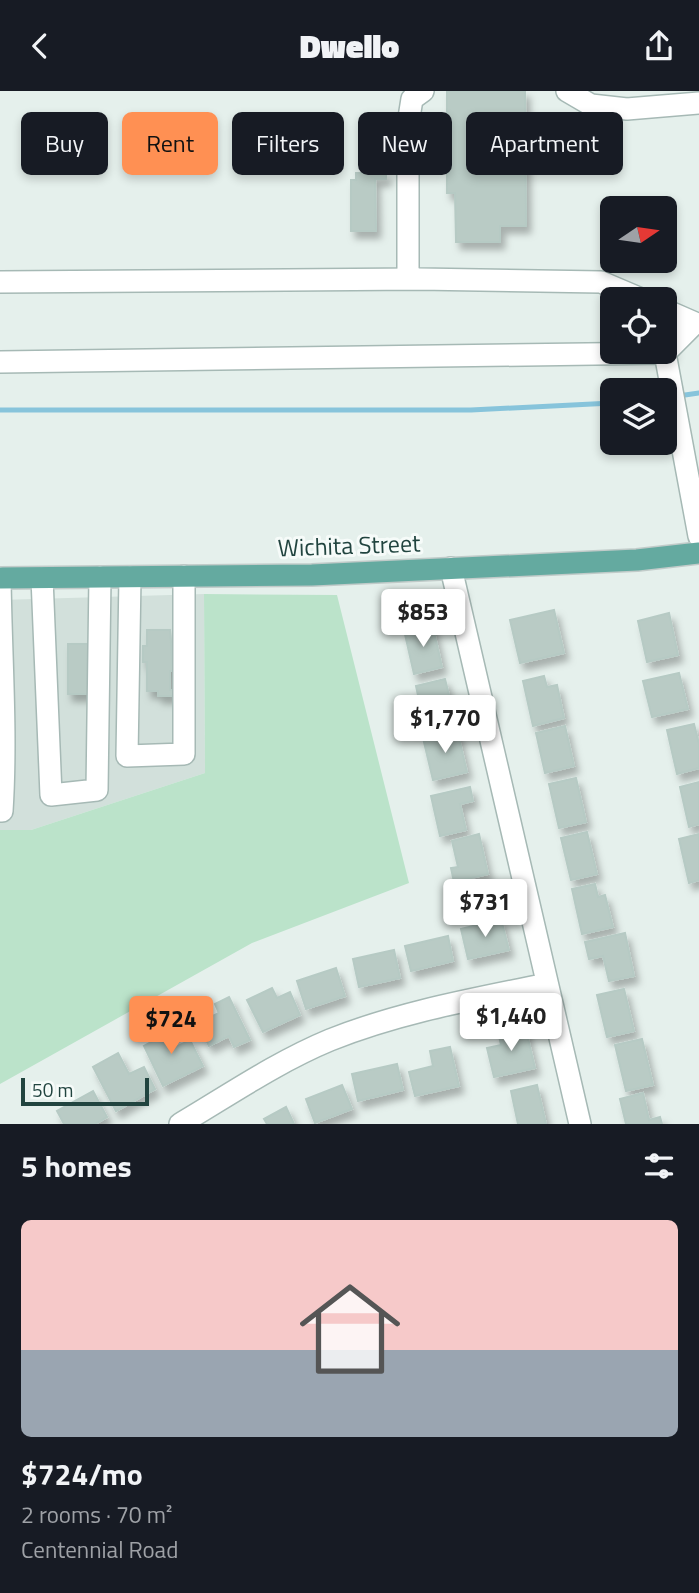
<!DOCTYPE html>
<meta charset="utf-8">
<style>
:root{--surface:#171b24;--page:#242831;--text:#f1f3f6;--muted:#9ea1a6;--accent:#ff9053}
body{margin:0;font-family:"Titillium Web",sans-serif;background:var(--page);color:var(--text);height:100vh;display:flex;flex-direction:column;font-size:26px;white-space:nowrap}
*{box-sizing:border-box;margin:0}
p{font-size:23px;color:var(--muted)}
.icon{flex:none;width:38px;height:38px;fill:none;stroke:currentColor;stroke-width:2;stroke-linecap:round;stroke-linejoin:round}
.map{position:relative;height:1033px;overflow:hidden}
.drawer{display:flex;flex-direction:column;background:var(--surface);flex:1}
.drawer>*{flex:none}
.guide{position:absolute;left:21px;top:21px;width:658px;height:63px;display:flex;gap:14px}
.needle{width:46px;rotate:77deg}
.fabs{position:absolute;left:600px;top:105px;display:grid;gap:14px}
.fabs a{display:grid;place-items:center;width:77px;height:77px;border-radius:10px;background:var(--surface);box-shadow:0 4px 10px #0003;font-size:35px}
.scale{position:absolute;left:21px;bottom:18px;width:128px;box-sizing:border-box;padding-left:7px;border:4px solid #21443f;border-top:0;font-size:19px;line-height:24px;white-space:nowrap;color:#21443f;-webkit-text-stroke:5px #f6fbf9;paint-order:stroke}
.price{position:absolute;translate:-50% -60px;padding:0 16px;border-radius:7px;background:#fff;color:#222;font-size:23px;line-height:46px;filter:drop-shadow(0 2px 4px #0008)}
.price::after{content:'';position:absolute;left:50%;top:42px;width:21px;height:16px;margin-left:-10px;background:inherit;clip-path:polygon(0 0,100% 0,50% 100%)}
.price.current{background:var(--accent);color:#111}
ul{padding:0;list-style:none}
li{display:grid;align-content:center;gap:14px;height:371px;padding:0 21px}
li span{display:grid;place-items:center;height:217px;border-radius:10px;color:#555}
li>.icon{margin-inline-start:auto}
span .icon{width:126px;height:126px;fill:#fffc;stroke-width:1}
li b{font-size:30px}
h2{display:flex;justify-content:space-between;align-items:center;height:84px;padding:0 21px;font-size:30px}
.chip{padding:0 24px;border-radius:10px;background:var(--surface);box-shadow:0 4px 10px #0003;font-size:24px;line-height:63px}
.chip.current{background:var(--accent);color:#111}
header{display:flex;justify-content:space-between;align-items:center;height:91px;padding:0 21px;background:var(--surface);font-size:32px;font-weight:800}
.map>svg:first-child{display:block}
.built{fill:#d2e0db}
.green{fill:#bbe3ca}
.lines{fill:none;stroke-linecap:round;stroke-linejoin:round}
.stream{stroke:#87c4db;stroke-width:5}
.building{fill:#b9cbc5;stroke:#b6cac4;stroke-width:2;filter:url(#shadow)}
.minor-casing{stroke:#a6b9b5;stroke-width:24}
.major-casing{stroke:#c1cbc9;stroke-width:24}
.minor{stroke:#fff;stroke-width:21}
.major{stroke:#64aaa0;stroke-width:21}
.labels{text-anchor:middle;stroke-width:6;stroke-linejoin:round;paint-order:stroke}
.street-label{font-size:24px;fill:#21443f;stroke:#f6fbf9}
</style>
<header><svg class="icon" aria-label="back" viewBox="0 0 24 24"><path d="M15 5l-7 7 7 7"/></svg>Dwello<svg class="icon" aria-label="share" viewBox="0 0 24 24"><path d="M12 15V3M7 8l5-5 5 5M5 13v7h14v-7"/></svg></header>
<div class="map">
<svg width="699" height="1033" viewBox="0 0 699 1033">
<defs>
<filter id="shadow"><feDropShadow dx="4.5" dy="7" stdDeviation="3.5" flood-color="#0004"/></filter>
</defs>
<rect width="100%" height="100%" fill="#e5f0ec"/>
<!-- built -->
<path class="built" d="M204,503l1,179 -174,57h-31v-230z"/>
<!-- green -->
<path class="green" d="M204,503l133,1 72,288 -157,60 -252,141v-254h31l174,-57z"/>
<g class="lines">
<!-- stream -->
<path class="stream" d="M678,305l21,-3
M0,319h471l141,-7"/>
</g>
<!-- building -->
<path class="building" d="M447,0h78l1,135h-26v16h-44l-1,-49h-8v-70l-13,1v-11l13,1z
M356,82h30v6h-11l1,52h-25v-51h5z
M554,519l10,43 -44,10 -10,-43z
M669,522l9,42 -31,7 -9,-41z
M432,532l10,44 -28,7 -10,-44z
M147,539h23l3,41h-3v19h3v6h-15v-5h-11v-29h-4v-16h4z
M68,553h30v50h-30z
M679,582l9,36 -36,8 -9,-36z
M544,585l3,11 10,-2 7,33 -31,8 -10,-45z
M445,588l10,40 -44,11 -6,-27 14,-3 -3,-14z
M694,633l5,20v24l-22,6 -10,-44z
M565,635l9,40 -29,7 -9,-40z
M457,639l10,42 -34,8 -10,-42z
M576,687l10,44 -27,6 -10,-44z
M699,691v42l-10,3 -9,-40z
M470,696l3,14 -13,3 6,26 -26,6 -9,-40z
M587,741l10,42 -26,6 -10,-42z
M479,743l9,40 -34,8 -3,-14 7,-1 -6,-26z
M699,743v46l-10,3 -10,-44z
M595,793l3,13 7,-2 8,32 -31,7 -10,-45z
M501,828l8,31 -41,9 -7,-30z
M625,842l9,43 -25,5 -6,-25 -14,3 -4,-17z
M448,845l5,25 -42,10 -6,-25z
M394,859l6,28 -41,9 -6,-28z
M336,877l9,28 -39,13 -9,-28z
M272,897l5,10 13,-6 10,23 -37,17 -16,-32z
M624,898l10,42 -27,6 -10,-42z
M229,906l21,43 -16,7 -5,-11 -20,10 -11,-23 21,-10 -4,-9z
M165,933l11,23 14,-7 13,26 -40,20 -19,-40 11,-6 -5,-9z
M525,935l10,42 -41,9 -7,-29 14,-3 -3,-13z
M642,948l11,46 -27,6 -11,-46z
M450,956l9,39 -44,10 -6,-24 24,-6 -3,-15z
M118,962l11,21 15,-7 11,22 -39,22 -23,-44z
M397,973l6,26 -45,11 -6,-27z
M342,994l10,24 -37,14 -9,-24z
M537,994l9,39h-28l-7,-33z
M93,1000l14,26 -12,7h-31l-7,-13z
M643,1002l6,27 11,-3 2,7h-36l-6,-25z
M286,1016l8,17h-27l-3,-5z"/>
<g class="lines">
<defs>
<path id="minor" d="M567,0l24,14 36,4 72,-6
M408,188v-155l4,-25 11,-8
M0,191l419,-3 182,3 40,17
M665,219l30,13 -30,30 34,183
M0,271l665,-9
M451,477l129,556
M130,486l-3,179 57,-2v-178
M42,487l9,217 46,-5 3,-213
M0,720h2c5,-77 -1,-155 -2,-233
M180,1033c49,-29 97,-62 150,-84 70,-28 144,-41 217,-56"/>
<path id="major" d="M0,487l312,-3 325,-15 62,-7"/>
</defs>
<!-- minor casing -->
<use href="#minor" class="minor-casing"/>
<!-- major casing -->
<use href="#major" class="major-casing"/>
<!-- minor -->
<use href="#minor" class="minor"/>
<!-- major -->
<use href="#major" class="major"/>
</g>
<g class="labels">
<!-- street labels -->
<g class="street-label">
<text transform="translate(349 455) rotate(-2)" y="8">Wichita Street</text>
</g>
</g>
</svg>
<div class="fabs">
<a><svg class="needle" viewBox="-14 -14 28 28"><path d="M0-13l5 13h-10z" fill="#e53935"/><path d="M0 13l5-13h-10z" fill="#9ea1a6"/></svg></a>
<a><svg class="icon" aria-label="locate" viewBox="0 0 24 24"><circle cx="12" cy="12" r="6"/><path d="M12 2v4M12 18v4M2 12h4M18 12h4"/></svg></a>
<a><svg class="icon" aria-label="layers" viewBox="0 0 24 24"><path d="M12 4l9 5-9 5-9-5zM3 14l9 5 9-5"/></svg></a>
</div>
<div class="scale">50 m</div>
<b class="price" style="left:423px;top:558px">$853</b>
<b class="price" style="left:445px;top:664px">$1,770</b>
<b class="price" style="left:485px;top:848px">$731</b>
<b class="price" style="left:511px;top:962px">$1,440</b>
<b class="price current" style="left:171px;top:965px">$724</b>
<div class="guide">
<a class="chip">Buy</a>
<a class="chip current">Rent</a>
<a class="chip">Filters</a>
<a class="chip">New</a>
<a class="chip">Apartment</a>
</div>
</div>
<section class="drawer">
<h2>5 homes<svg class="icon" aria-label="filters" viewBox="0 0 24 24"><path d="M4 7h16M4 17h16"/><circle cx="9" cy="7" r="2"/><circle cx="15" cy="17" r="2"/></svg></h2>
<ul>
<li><span style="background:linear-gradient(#f6c9c9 60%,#9aa5b1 0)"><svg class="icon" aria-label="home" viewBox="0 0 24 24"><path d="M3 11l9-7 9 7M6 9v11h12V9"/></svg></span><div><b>$724/mo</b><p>2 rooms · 70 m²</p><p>Centennial Road</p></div></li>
</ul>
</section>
